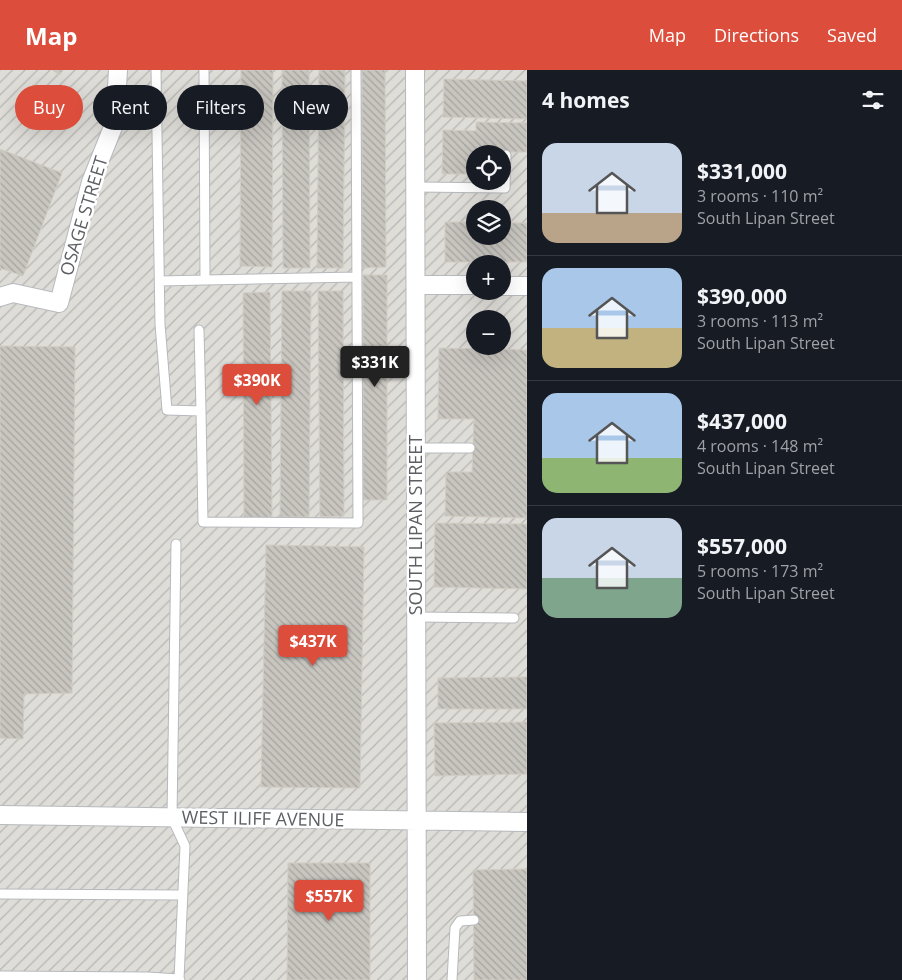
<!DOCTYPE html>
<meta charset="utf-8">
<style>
:root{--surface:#171b24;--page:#20242c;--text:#f1f3f6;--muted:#9ea1a6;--line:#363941;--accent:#dc4d3b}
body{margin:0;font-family:"Open Sans",sans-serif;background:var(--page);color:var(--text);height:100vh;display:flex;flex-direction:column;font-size:19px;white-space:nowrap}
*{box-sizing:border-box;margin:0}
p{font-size:16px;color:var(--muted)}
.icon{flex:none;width:28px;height:28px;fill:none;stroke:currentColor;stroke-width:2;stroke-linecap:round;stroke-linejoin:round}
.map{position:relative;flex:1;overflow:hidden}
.details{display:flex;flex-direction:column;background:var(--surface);width:375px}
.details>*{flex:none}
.guide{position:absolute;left:15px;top:15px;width:436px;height:45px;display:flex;gap:10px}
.tools{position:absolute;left:466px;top:75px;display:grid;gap:10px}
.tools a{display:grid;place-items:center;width:45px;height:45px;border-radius:50%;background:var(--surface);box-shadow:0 5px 20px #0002;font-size:25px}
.price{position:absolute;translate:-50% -42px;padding:0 11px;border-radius:5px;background:var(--accent);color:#fff;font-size:16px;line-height:32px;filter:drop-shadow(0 1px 2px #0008)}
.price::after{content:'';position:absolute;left:50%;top:30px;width:15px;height:11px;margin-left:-8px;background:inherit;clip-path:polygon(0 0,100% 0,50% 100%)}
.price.selected{background:#222;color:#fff}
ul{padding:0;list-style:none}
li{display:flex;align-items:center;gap:15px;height:125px;padding:0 15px}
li+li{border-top:1px solid var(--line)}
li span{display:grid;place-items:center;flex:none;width:140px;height:100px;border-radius:15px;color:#555}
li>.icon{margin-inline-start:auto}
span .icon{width:60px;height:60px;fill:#fffc;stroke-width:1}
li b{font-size:21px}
h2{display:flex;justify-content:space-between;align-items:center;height:60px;padding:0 15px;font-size:21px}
.tag{padding:0 18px;border-radius:22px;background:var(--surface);box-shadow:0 5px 20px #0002;font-size:18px;line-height:45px}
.tag.selected{background:var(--accent);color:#fff}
header{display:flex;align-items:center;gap:30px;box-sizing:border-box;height:70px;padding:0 25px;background:var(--accent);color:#fff}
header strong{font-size:24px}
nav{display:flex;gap:28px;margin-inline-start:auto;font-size:18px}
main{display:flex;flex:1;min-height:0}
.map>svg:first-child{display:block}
.industrial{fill:url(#industrial-furrows);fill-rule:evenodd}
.building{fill:url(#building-back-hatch);stroke:#d2cdc3}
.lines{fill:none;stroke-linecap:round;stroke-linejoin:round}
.service-casing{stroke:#b6b9bd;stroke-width:11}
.minor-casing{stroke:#b6b9bd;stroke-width:20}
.service{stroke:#fff;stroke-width:9}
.minor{stroke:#fff;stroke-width:18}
.labels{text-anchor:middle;stroke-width:5;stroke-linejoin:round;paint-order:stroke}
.street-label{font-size:18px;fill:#5c5f63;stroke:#fff}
</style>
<header>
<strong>Map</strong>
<nav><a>Map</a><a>Directions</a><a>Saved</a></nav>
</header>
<main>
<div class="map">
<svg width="527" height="910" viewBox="0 0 527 910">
<defs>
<pattern id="industrial-furrows" width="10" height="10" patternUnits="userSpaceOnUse" patternTransform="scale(1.25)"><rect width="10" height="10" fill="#dfddd8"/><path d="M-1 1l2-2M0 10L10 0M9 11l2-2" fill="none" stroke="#b8b6b3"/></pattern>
<pattern id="building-back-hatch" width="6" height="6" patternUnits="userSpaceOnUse" patternTransform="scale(1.25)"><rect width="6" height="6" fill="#c9c6c0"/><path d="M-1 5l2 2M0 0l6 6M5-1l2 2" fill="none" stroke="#a6a4a0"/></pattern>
</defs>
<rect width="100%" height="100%" fill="#edece4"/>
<!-- industrial -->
<path class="industrial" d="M0,0h527v910h-527zM475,84h27v27h-27zM475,139h27v27h-27zM475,194h27v27h-27zM475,249h27v27h-27z"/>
<!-- building -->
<path class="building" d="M52,0h11l-3,5z
M241,0h32l-1,197 -32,-1z
M282,0h27l1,198h-27z
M319,0h26l-2,198h-26z
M362,0h23l1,197 -24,1z
M444,9l83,2v38l-84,-2z
M476,52l51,1v29h-36v2h-16v20h-33l1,-44 33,1z
M0,79l62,24 -39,103 -23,-8z
M445,152h30v14h27v-13h25v39h-82z
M363,205h24v225h-24z
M282,221h29l-2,226h-29z
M318,221h25l1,225 -24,1z
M270,222l2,226h-28l-1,-225z
M0,276l75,1 -3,346 -48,1 -1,45 -23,-1z
M439,278l88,2v168l-82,-2 1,-44h26l2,-53h-36z
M435,453l92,1v65l-93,-2z
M266,475l98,2 -4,241 -99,-1z
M527,607v32h-89v-31z
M527,652v52l-92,2 -1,-53z
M288,793h82v117h-83z
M527,799v111h-53l-1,-110z"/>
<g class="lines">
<defs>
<path id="service" d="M156,0l4,254 7,86 34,1 2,111 155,1 -2,-453
M204,0l1,210 152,-3
M416,117l89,1 1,-33
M160,211l45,-1
M199,260l2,81
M416,378h54
M176,474l-4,274 13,28 -6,133 1,1
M416,547l98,1
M0,824l182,1
M0,906l147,1 32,2
M452,910l3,-52 5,-7 14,-1"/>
<path id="minor" d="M415,0l2,910
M416,215h59
M502,216h25
M0,227l13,-4 46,10 32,-121 24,-60 3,-52
M0,745l527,7"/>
</defs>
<!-- service casing -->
<use href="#service" class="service-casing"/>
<!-- minor casing -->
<use href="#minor" class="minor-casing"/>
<!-- service -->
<use href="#service" class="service"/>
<!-- minor -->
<use href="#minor" class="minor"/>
</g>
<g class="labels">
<!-- street labels -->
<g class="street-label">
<text transform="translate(84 146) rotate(-73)" y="6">OSAGE STREET</text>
<text transform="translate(416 455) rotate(-90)" y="6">SOUTH LIPAN STREET</text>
<text transform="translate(263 749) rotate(1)" y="6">WEST ILIFF AVENUE</text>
</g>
</g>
</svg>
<div class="tools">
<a><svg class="icon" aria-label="locate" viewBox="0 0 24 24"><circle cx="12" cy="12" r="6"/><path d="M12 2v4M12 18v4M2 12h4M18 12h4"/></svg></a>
<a><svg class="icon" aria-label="layers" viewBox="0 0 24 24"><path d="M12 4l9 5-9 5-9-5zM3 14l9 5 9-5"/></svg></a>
<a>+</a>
<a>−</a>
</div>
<b class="price selected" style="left:375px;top:318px">$331K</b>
<b class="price" style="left:257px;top:336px">$390K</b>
<b class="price" style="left:313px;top:597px">$437K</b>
<b class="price" style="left:329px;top:852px">$557K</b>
<div class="guide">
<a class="tag selected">Buy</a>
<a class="tag">Rent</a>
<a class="tag">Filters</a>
<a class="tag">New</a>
</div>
</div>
<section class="details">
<h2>4 homes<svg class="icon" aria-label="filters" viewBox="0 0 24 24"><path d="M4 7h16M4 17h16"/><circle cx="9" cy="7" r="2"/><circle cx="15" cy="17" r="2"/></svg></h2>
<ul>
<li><span style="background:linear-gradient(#c9d6e8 70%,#b9a48a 0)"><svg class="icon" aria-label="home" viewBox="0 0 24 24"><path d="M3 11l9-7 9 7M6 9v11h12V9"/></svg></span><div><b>$331,000</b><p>3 rooms · 110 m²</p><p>South Lipan Street</p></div></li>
<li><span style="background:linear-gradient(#a9c7e8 60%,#c2b280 0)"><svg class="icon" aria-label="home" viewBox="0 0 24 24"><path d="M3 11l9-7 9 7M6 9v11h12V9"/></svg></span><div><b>$390,000</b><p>3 rooms · 113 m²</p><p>South Lipan Street</p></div></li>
<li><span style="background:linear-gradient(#a9c7e8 65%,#8fb573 0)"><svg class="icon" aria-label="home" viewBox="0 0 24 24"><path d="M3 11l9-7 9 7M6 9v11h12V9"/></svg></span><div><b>$437,000</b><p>4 rooms · 148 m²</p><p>South Lipan Street</p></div></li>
<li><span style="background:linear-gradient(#c9d6e8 60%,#7fa58c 0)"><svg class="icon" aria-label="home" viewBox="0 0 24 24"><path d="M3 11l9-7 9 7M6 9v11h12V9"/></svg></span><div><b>$557,000</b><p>5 rooms · 173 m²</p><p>South Lipan Street</p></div></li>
</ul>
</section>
</main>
